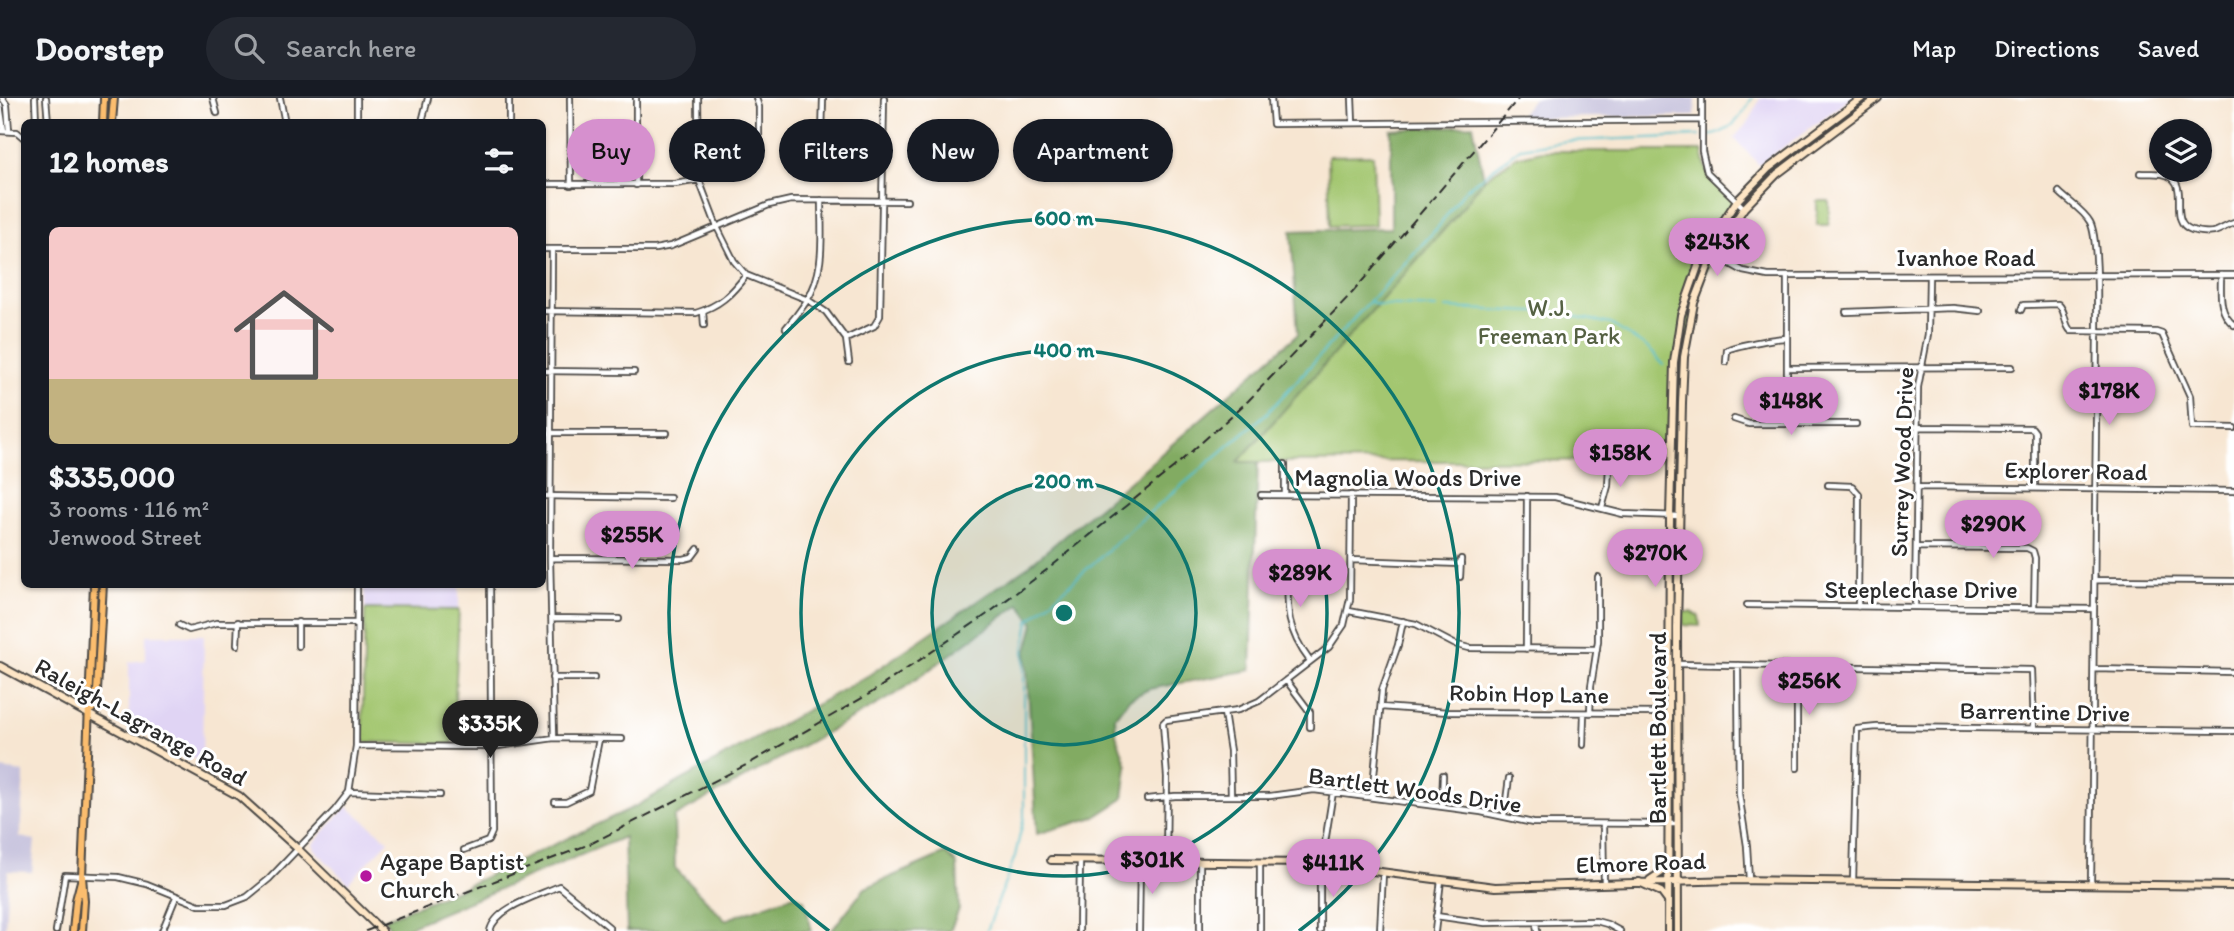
<!DOCTYPE html>
<meta charset="utf-8">
<style>
:root{--surface:#171b24;--page:#242831;--text:#f1f3f6;--muted:#9ea1a6;--line:#363941;--accent:#d690ce}
body{margin:0;font-family:Itim,sans-serif;background:var(--page);color:var(--text);height:100vh;display:flex;flex-direction:column;font-size:26px;white-space:nowrap}
*{box-sizing:border-box;margin:0}
p{font-size:23px;color:var(--muted)}
.icon{flex:none;width:38px;height:38px;fill:none;stroke:currentColor;stroke-width:2;stroke-linecap:round;stroke-linejoin:round}
.map{position:relative;flex:1;overflow:hidden}
.sheet{position:absolute;left:21px;top:21px;width:525px;height:469px;display:flex;flex-direction:column;background:var(--surface);border-radius:10px;box-shadow:0 2px 5px #0004}
.sheet>*{flex:none}
.guide{position:absolute;left:567px;top:21px;width:665px;height:63px;display:flex;gap:14px}
.buttons{position:absolute;left:2149px;top:21px;display:grid;gap:14px}
.buttons a{display:grid;place-items:center;width:63px;height:63px;border-radius:50%;background:var(--surface);box-shadow:0 2px 5px #0004;font-size:35px}
.price{position:absolute;translate:-50% -60px;padding:0 16px;border-radius:24px;background:var(--accent);color:#111;font-size:23px;line-height:46px;filter:drop-shadow(0 2px 4px #0008)}
.price::after{content:'';position:absolute;left:50%;top:42px;width:21px;height:16px;margin-left:-10px;background:inherit;clip-path:polygon(0 0,100% 0,50% 100%)}
.price.selected{background:#222;color:#fff}
ul{padding:0;list-style:none}
li{display:grid;align-content:center;gap:14px;height:371px;padding:0 28px}
li+li{border-top:2px solid var(--line)}
li span{display:grid;place-items:center;height:217px;border-radius:10px;color:#555}
li>.icon{margin-inline-start:auto}
span .icon{width:126px;height:126px;fill:#fffc;stroke-width:1}
li b{font-size:30px}
h2{display:flex;justify-content:space-between;align-items:center;height:84px;padding:0 28px;font-size:30px}
.pill{padding:0 24px;border-radius:32px;background:var(--surface);box-shadow:0 2px 5px #0004;font-size:24px;line-height:63px}
.pill.selected{background:var(--accent);color:#111}
header{display:flex;align-items:center;gap:42px;box-sizing:border-box;height:98px;padding:0 35px;background:var(--surface);border-bottom:2px solid var(--line)}
header strong{font-size:33px}
nav{display:flex;gap:38px;margin-inline-start:auto;font-size:24px}
.search{width:490px;height:63px;background:var(--page);display:flex;align-items:center;gap:18px;box-sizing:border-box;padding:0 24px;border-radius:38px;color:var(--muted);font-size:26px}
.map>svg:first-child{display:block}
.built{fill:#e0d4f4}
.industrial{fill:#c4c0db}
.green{fill:#a3c66f;stroke:#67784d;stroke-width:2}
.forest{fill:#82ab62;stroke:#566b46;stroke-width:2}
.lines{fill:none;stroke-linecap:round;stroke-linejoin:round}
.stream{stroke:#50bec9;stroke-width:2}
.street-casing{stroke:#4a4744;stroke-width:8}
.secondary-casing{stroke:#4a4744;stroke-width:10}
.primary-casing{stroke:#4a4744;stroke-width:10}
.street{stroke:#fff;stroke-width:4.5}
.secondary{stroke:#fde5c5;stroke-width:6}
.primary{stroke:#fbbd6e;stroke-width:6}
.rail{stroke:#2b2b2b;stroke-width:2;stroke-dasharray:10 5;stroke-linecap:butt}
.ring{fill:none;stroke:#0f766e;stroke-width:3.5}
.poi-dot{fill:#b5179e;stroke:#fff;stroke-width:2.5}
.labels{text-anchor:middle;stroke-width:6;stroke-linejoin:round;paint-order:stroke}
.street-label{font-size:24px;fill:#2b2b2b;stroke:#fff}
.park-label{font-size:24px;fill:#556143;stroke:#fff}
.poi-label{font-size:24px;fill:#2b2b2b;stroke:#fff;text-anchor:start}
.centre{fill:#0f766e;stroke:#fff;stroke-width:3.5}
.ring-label{font-size:21px;text-anchor:middle;font-weight:bold;fill:#0f766e;stroke:#fff;stroke-width:6;stroke-linejoin:round;paint-order:stroke}
</style>
<header>
<strong>Doorstep</strong>
<div class="search"><svg class="icon" aria-label="search" viewBox="0 0 24 24"><circle cx="10" cy="10" r="6"/><path d="M15 15l6 6"/></svg>Search here</div>
<nav><a>Map</a><a>Directions</a><a>Saved</a></nav>
</header>
<div class="map">
<svg width="2234" height="833" viewBox="0 0 2234 833">
<rect width="100%" height="100%" fill="#fff"/>
<filter id="ink" filterUnits="userSpaceOnUse"><feTurbulence type="fractalNoise" baseFrequency=".0143" numOctaves="2"/><feDisplacementMap in="SourceGraphic" scale="14" xChannelSelector="R" yChannelSelector="G"/><feConvolveMatrix kernelMatrix="1 2 1 2 8 2 1 2 1" color-interpolation-filters="sRGB"/></filter>
<filter id="wash" filterUnits="userSpaceOnUse"><feTurbulence type="fractalNoise" baseFrequency=".00686" numOctaves="4" result="noise"/><feDisplacementMap in="SourceGraphic" scale="28" xChannelSelector="R" yChannelSelector="G"/><feGaussianBlur stdDeviation="1.57" result="paint"/><feColorMatrix in="noise" values="0 0 0 0 0 0 0 0 0 0 0 0 0 0 0 0 0 1.4 0 .05"/><feComposite in="paint" operator="in"/></filter>
<g filter="url(#wash)">
<rect width="100%" height="100%" fill="#f7e6d2"/>
<!-- built -->
<path class="built" d="M1760,0h91l-92,67 -25,-27 16,-18z
M364,487h95v25l-94,-1z
M146,537h58l-2,128 -73,-41v-60l17,-2z
M347,708l42,35 -41,42 -34,-34 -1,-5z"/>
<!-- industrial -->
<path class="industrial" d="M1533,0h163l-1,18 -177,2z
M0,671l24,3 -4,65 15,3 -3,32 -24,-1 -3,60h-5z"/>
<!-- green -->
<path class="green" d="M1542,53h160l5,21 37,36 -40,67 -20,83 -3,102 -444,2 217,-244 30,-39 32,-22z
M1373,57l2,70 -45,1 -2,-70z
M1817,103h12v24h-12z
M365,511l94,1 -6,134 -91,-2z
M1683,514h9l7,4 1,10 -17,-1z"/>
<!-- forest -->
<path class="forest" d="M1473,27l11,54 -30,39 -216,244h20l-7,208 -102,19 -20,10 -14,18 1,17 11,32 -4,33 -28,18 -58,17 -11,-180 8,-30 -14,-20 -124,90 -222,123 1,51 50,52 69,-25 10,5 8,31h-185l-3,-94 -225,94h-6l-9,-12 73,-29 177,-83 235,-132 158,-108 109,-91 162,-142 -7,-103 100,-3v-98z
M946,755l11,11 2,45 -9,22h-119l34,-43z"/>
<g class="lines">
<!-- stream -->
<path class="stream" d="M1705,38c24,-1 36,-18 47,-38
M1371,204l7,3 58,3
M1446,210l112,5 53,11 37,24 15,16
M987,833l28,-75 9,-39v-168l5,-28 119,-107 119,-101 172,-187 25,-35 56,-43 46,-7 133,-5"/>
</g>
</g>
<g filter="url(#ink)">
<g class="lines">
<defs>
<path id="street" d="M2,0l5,7 2,26
M35,0l1,24
M46,0l2,24
M213,0l4,15
M280,0l4,20
M509,0v24
M570,0l1,87
M636,0v87
M698,0l1,82 18,47 17,34 12,14 62,25 18,12 20,27 3,23
M756,0l3,9v36
M1271,0l2,26 429,-4
M1352,0l1,25
M1702,0v53l5,21 37,36
M0,7l4,26
M357,24v-24
M422,24l6,-24
M0,33l17,1 7,6
M822,37l1,-37
M2140,75c10,1 24,-2 32,5 16,13 -4,44 20,52 6,2 16,3 22,2 7,-2 13,-7 20,-9
M542,86h133l24,-4
M2059,94c9,9 25,19 31,30 9,16 7,88 7,109l-6,553
M542,151h113l16,-3 98,-41 22,-5 116,1
M552,151l-2,309 4,180
M1705,152l38,21 25,5 466,-1
M2221,177c0,18 -3,38 13,50
M1787,179v147
M2021,212l2,-5 35,-1c9,7 5,20 13,27l85,1 6,2 28,62 2,31 42,1
M542,213l154,2c23,-7 35,-18 50,-38
M703,213l1,14
M1846,214l107,-4 27,3
M786,230c7,-8 14,-17 20,-26 20,-30 15,-68 15,-102
M846,241l28,-13 6,-10 4,-218
M1726,264l1,-12c7,-4 49,-12 59,-12
M1787,270l225,-1
M542,273l92,1
M1734,321l15,5h107
M1917,329l115,1 3,4v56
M542,335h125
M1828,387l24,1 7,8 -1,113
M1917,389l317,4
M1261,397l294,2 68,17 56,2
M1285,397v-31
M542,398l128,2
M1602,410l6,-22 1,-20
M1916,449l111,1 6,3 2,7 -1,50
M550,460l134,1 8,-2 6,-8
M1288,460c0,44 -6,66 22,103
M1351,462l110,4
M1460,479l1,-18
M2095,482l139,1
M1747,507l347,4
M1915,509l3,-220 10,-53 1,-58
M1349,513l67,13 38,20 15,4 128,1
M552,520l67,1
M179,527l10,5 27,-7h141
M237,547l1,-23
M298,548v-24
M1526,551l1,-153
M1677,566l355,6 2,59
M1738,567l1,129 8,52 2,34
M1797,568v102
M2094,571l140,3
M552,580h42
M1286,582l24,32v15
M1381,609l67,5 222,1
M1224,615l6,38 1,45
M1590,615l1,-27 7,-45v-64
M1583,647l1,-32
M356,648l135,1 63,-9 68,1
M349,694l91,3
M1372,699l10,-107 16,-45 5,-24
M1147,701l28,-3h95l44,-6 167,22 52,11 145,1
M555,704h11l23,-11 10,-52
M1442,709l1,-32
M1504,718l5,-38
M1603,726l1,60
M464,752l24,-9 4,-9 -2,-248
M1166,764l1,-85 -4,-54 3,-3 72,-10 21,-9 70,-54 15,-22 6,-26 1,-104
M1853,783l4,-152 20,-2 357,4
M1436,818l49,7 111,-2 11,3 13,7
M1536,825l1,8
M56,833l9,-56 53,2 29,7 52,21h27l21,-8 22,-18 66,-69 14,-18 7,-46 1,-162
M162,833l14,-34
M490,833c5,-24 48,-35 69,-45l50,41v4
M1079,833l1,-70
M1139,833l1,-70
M1200,833v-69
M1260,833v-69
M1320,833v-57l13,-82
M1380,833l3,-58
M1435,833l6,-51"/>
<path id="secondary" d="M0,568l239,130 59,53 84,82
M1051,762l261,3 183,24 239,-7 500,6
M1650,782l12,-8 5,-8
M1639,784l22,10 6,8
M1668,833l2,-415 4,-154 7,-47 22,-63 33,-50 33,-34 93,-70
M1678,833l-1,-303 5,-225 2,-46 10,-54 19,-49 31,-46 33,-34 101,-76"/>
<path id="primary" d="M103,24l1,-24
M112,24l2,-24
M92,611l5,-18 6,-107
M73,833l3,-31 5,-19
M82,833l2,-30 -2,-25 12,-292"/>
</defs>
<!-- street casing -->
<use href="#street" class="street-casing"/>
<!-- secondary casing -->
<use href="#secondary" class="secondary-casing"/>
<!-- primary casing -->
<use href="#primary" class="primary-casing"/>
<!-- street -->
<use href="#street" class="street"/>
<!-- secondary -->
<use href="#secondary" class="secondary"/>
<!-- primary -->
<use href="#primary" class="primary"/>
<!-- rail -->
<path class="rail" d="M366,833l224,-87 160,-81 121,-70 115,-78 62,-46 126,-102 74,-66 104,-108 167,-195"/>
</g>
</g>
<!-- distance rings -->
<circle cx="1064" cy="515" r="132" fill="#0f766e" fill-opacity=".12"/>
<g class="ring">
<circle cx="1064" cy="515" r="132"/>
<circle cx="1064" cy="515" r="263"/>
<path d="M829 833A395 395 0 1 1 1299 833"/>
</g>
<!-- markers -->
<circle class="poi-dot" cx="366" cy="778" r="7"/>
<g class="labels">
<!-- street labels -->
<g class="street-label">
<text x="1966" y="168">Ivanhoe Road</text>
<text transform="translate(1902 364) rotate(-88)" y="8">Surrey Wood Drive</text>
<text transform="translate(2076 373) rotate(1)" y="8">Explorer Road</text>
<text x="1408" y="388">Magnolia Woods Drive</text>
<text x="1921" y="500">Steeplechase Drive</text>
<text transform="translate(1529 596) rotate(1)" y="8">Robin Hop Lane</text>
<text transform="translate(2045 614) rotate(1)" y="8">Barrentine Drive</text>
<text transform="translate(141 624) rotate(29)" y="8">Raleigh-Lagrange Road</text>
<text transform="translate(1658 630) rotate(-90)" y="8">Bartlett Boulevard</text>
<text transform="translate(1415 692) rotate(8)" y="8">Bartlett Woods Drive</text>
<text transform="translate(1641 765) rotate(-2)" y="8">Elmore Road</text>
</g>
<!-- park labels -->
<g class="park-label">
<text x="1549" y="218">W.J.<tspan x="1549" dy="28">Freeman Park</tspan></text>
</g>
<!-- poi labels -->
<g class="poi-label">
<text x="380" y="772">Agape Baptist<tspan x="380" dy="28">Church</tspan></text>
</g>
</g>
<circle cx="1064" cy="515" r="10" class="centre"/>
<g class="ring-label">
<text x="1064" y="127">600 m</text>
<text x="1064" y="259">400 m</text>
<text x="1064" y="390">200 m</text>
</g>
</svg>
<div class="buttons">
<a><svg class="icon" aria-label="layers" viewBox="0 0 24 24"><path d="M12 4l9 5-9 5-9-5zM3 14l9 5 9-5"/></svg></a>
</div>
<b class="price" style="left:1717px;top:180px">$243K</b>
<b class="price" style="left:2109px;top:329px">$178K</b>
<b class="price" style="left:1791px;top:339px">$148K</b>
<b class="price" style="left:1620px;top:391px">$158K</b>
<b class="price" style="left:1993px;top:462px">$290K</b>
<b class="price" style="left:632px;top:473px">$255K</b>
<b class="price" style="left:1655px;top:491px">$270K</b>
<b class="price" style="left:1300px;top:511px">$289K</b>
<b class="price" style="left:1809px;top:619px">$256K</b>
<b class="price selected" style="left:490px;top:662px">$335K</b>
<b class="price" style="left:1152px;top:798px">$301K</b>
<b class="price" style="left:1333px;top:801px">$411K</b>
<div class="guide">
<a class="pill selected">Buy</a>
<a class="pill">Rent</a>
<a class="pill">Filters</a>
<a class="pill">New</a>
<a class="pill">Apartment</a>
</div>
<section class="sheet">
<h2>12 homes<svg class="icon" aria-label="filters" viewBox="0 0 24 24"><path d="M4 7h16M4 17h16"/><circle cx="9" cy="7" r="2"/><circle cx="15" cy="17" r="2"/></svg></h2>
<ul>
<li><span style="background:linear-gradient(#f6c9c9 70%,#c2b280 0)"><svg class="icon" aria-label="home" viewBox="0 0 24 24"><path d="M3 11l9-7 9 7M6 9v11h12V9"/></svg></span><div><b>$335,000</b><p>3 rooms · 116 m²</p><p>Jenwood Street</p></div></li>
</ul>
</section>
</div>
